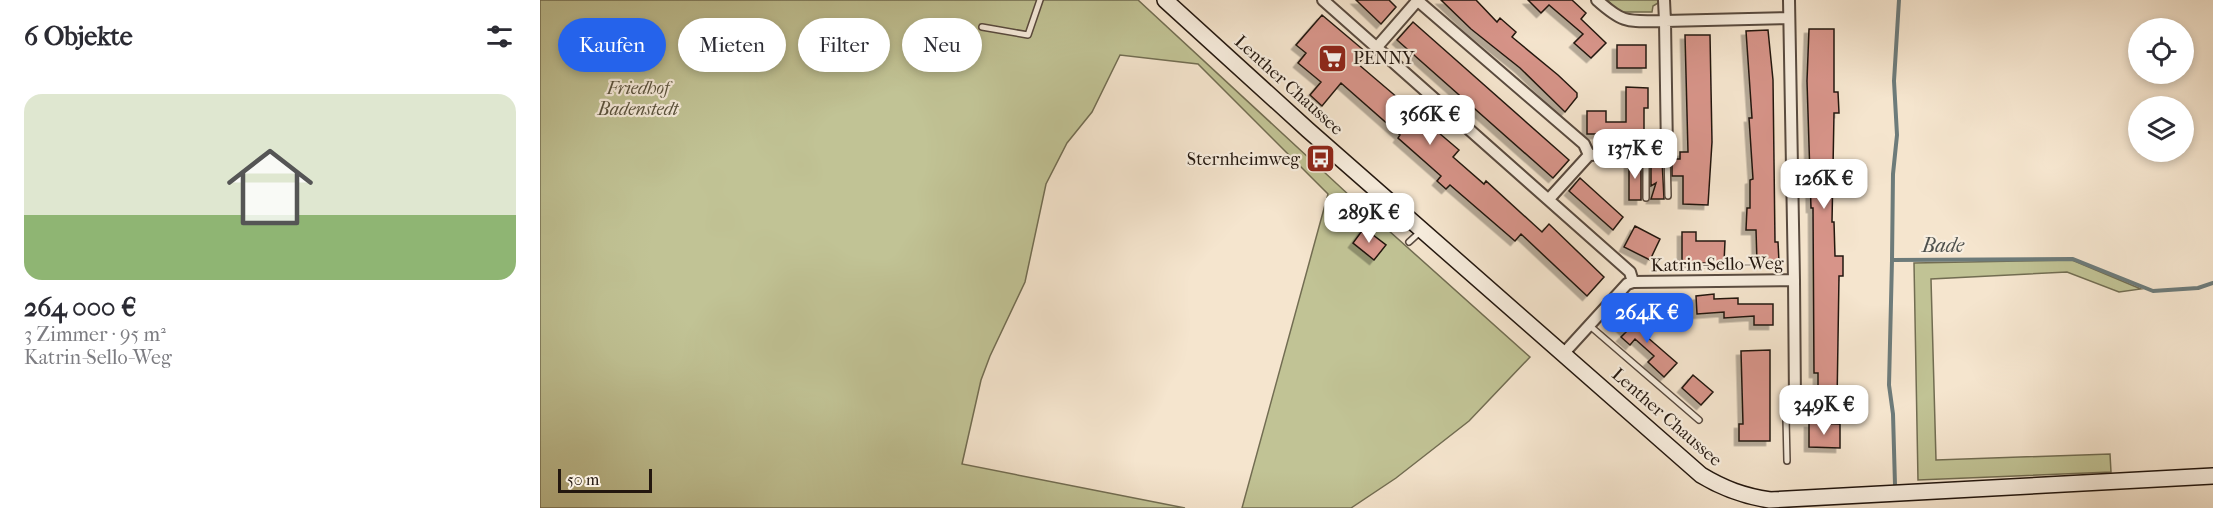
<!DOCTYPE html>
<html lang="de">
<meta charset="utf-8">
<style>
:root{--surface:#fff;--page:#f7f7f7;--text:#2b2b33;--muted:#7c7c81;--line:#e1e1e2;--accent:#2563eb}
body{margin:0;font-family:"IM FELL French Canon",serif;background:var(--page);color:var(--text);height:100vh;display:flex;flex-direction:column;font-size:22px;white-space:nowrap}
*{box-sizing:border-box;margin:0}
p{font-size:20px;color:var(--muted)}
.icon{flex:none;width:33px;height:33px;fill:none;stroke:currentColor;stroke-width:2;stroke-linecap:round;stroke-linejoin:round}
.map{position:relative;flex:1;overflow:hidden}
.side{display:flex;flex-direction:column;background:var(--surface);width:540px}
.side>*{flex:none}
.banner{position:absolute;left:18px;top:18px;width:570px;height:54px;display:flex;gap:12px}
.controls{position:absolute;left:1588px;top:18px;display:grid;gap:12px}
.controls a{display:grid;place-items:center;width:66px;height:66px;border-radius:50%;background:var(--surface);box-shadow:0 3px 9px #0003;font-size:30px}
.scale{position:absolute;left:18px;bottom:15px;width:94px;box-sizing:border-box;padding-left:6px;border:3px solid #23170f;border-top:0;font-size:16px;line-height:21px;white-space:nowrap;color:#23170f;-webkit-text-stroke:4px #f8eedf;paint-order:stroke}
.price{position:absolute;translate:-50% -51px;padding:0 14px;border-radius:12px;background:#fff;color:#222;font-size:20px;line-height:39px;filter:drop-shadow(0 2px 3px #0008)}
.price::after{content:'';position:absolute;left:50%;top:36px;width:18px;height:14px;margin-left:-9px;background:inherit;clip-path:polygon(0 0,100% 0,50% 100%)}
.price.current{background:var(--accent);color:#fff}
ul{padding:0;list-style:none}
li{display:grid;align-content:center;gap:12px;height:318px;padding:0 24px}
li+li{border-top:2px solid var(--line)}
li span{display:grid;place-items:center;height:186px;border-radius:18px;color:#555}
li>.icon{margin-inline-start:auto}
span .icon{width:108px;height:108px;fill:#fffc;stroke-width:1}
li b{font-size:26px}
h2{display:flex;justify-content:space-between;align-items:center;height:72px;padding:0 24px;font-size:26px}
.pill{padding:0 21px;border-radius:27px;background:var(--surface);box-shadow:0 3px 9px #0003;font-size:21px;line-height:54px}
.pill.current{background:var(--accent);color:#fff}
main{display:flex;flex:1;min-height:0}
.map>svg:first-child{display:block}
.green{fill:#c1c395;stroke:#726d52;stroke-width:1.5}
.lines{fill:none;stroke-linecap:round;stroke-linejoin:round}
.stream{stroke:#6d7b7a;stroke-width:4}
.building{fill:#d79489;stroke:#23170f;stroke-width:1.5;filter:url(#shadow)}
.lane-casing{stroke:#584a3f;stroke-width:8}
.street-casing{stroke:#584a3f;stroke-width:14}
.secondary-casing{stroke:#23170f;stroke-width:18}
.lane{stroke:#f8eedf;stroke-width:5}
.street{stroke:#f8eedf;stroke-width:10}
.secondary{stroke:#f8eedf;stroke-width:15}
.labels{text-anchor:middle;stroke-width:4.5;stroke-linejoin:round;paint-order:stroke}
.poi-label{font-size:18px;fill:#23170f;stroke:#f8eedf;text-anchor:start}
.street-label{font-size:18px;fill:#23170f;stroke:#f8eedf}
.park-label{font-size:18px;font-style:italic;fill:#5a533e;stroke:#f8eedf}
.water-label{font-size:20px;font-style:italic;fill:#4e514d;stroke:#f8eedf}
</style>
<main>
<section class="side">
<h2>6 Objekte<svg class="icon" aria-label="filters" viewBox="0 0 24 24"><path d="M4 7h16M4 17h16"/><circle cx="9" cy="7" r="2"/><circle cx="15" cy="17" r="2"/></svg></h2>
<ul>
<li><span style="background:linear-gradient(#dfe7d0 65%,#8fb573 0)"><svg class="icon" aria-label="home" viewBox="0 0 24 24"><path d="M3 11l9-7 9 7M6 9v11h12V9"/></svg></span><div><b>264 000 €</b><p>3 Zimmer · 95 m²</p><p>Katrin-Sello-Weg</p></div></li>
</ul>
</section>
<div class="map">
<svg width="1673" height="508" viewBox="0 0 1673 508">
<defs>
<filter id="shadow"><feDropShadow dx="-4.5" dy="4.5" stdDeviation="0" flood-color="#0004"/></filter>
</defs>
<rect width="100%" height="100%" fill="#f5e5ce"/>
<filter id="stains"><feTurbulence type="fractalNoise" baseFrequency=".00333" numOctaves="4"/><feColorMatrix values="0 0 0 0 .2 0 0 0 0 .09 0 0 0 0 .02 0 0 0 .5 -.17"/></filter>
<radialGradient id="worn" r=".72"><stop offset=".6" stop-color="#630" stop-opacity="0"/><stop offset="1" stop-color="#630" stop-opacity=".3"/></radialGradient>
<!-- green -->
<path class="green" d="M0,0h598l212,196 180,161 -61,64 -73,57 -45,30h-109l86,-314 -130,-130 -78,-9 -28,57 -25,31 -21,41 -21,98 -35,74 -9,24 -19,84 223,44h-645z
M1067,0h51v3l-5,3 -1,6h-32z
M1532,260l69,29 -22,3 -52,-20 -136,7 5,181 174,-6 1,18 -193,8 -4,-217z"/>
<g class="lines">
<!-- stream -->
<path class="stream" d="M1352,260l1,-86 4,-39 -3,-54 5,-81
M1355,485l-2,-71 -4,-29 3,-125 181,-1 80,32 45,-3 15,-5"/>
</g>
<!-- building -->
<path class="building" d="M816,0h33l7,7 -15,17z
M901,0h35l21,22 3,-4 16,14 -4,5 46,38 19,18v4l-12,15 -45,-44 -49,-39z
M988,0h44l14,13 -5,6 25,24 -15,15 -17,-15 9,-9 -34,-29 -8,8z
M782,15l45,38 -9,11 101,86 -6,7 31,27 2,-3 56,51 7,-8 55,53 -17,19 -66,-62 -6,7 -65,-56 -4,4 -9,-8 4,-5 -43,-38 2,-3 -59,-52 -19,23 -12,-11 11,-13 -23,-19 8,-10 -10,-8z
M873,22l156,138 -16,18 -156,-138z
M1269,29h25v63h4l1,21h-5l-2,109h2l1,34h8v20h-4l-2,127h-19v-30h-4l-1,-165h-2l-4,-127z
M1228,30l5,50 2,162h3l1,20h-22l-1,-32h-10l1,-22h3v-28l3,-1 -4,-61h3l-6,-87z
M1145,35h25l2,107 -4,63 -25,-1v-28h-11v-17h8v-7h8z
M1077,45h29v23h-29z
M1086,87l22,1v20h-4v33h-25v-7h-32v-23h19v11h20z
M1101,160v40h-12v-39z
M1111,160h11l2,39h-13l5,-16 -5,3z
M1040,178l43,39 -10,13 -44,-39z
M1095,226l25,13 -10,21 -26,-13z
M824,228l22,17 -12,15 -21,-17z
M1142,232h14v9h29l-1,22h-42z
M1174,294v5l24,-1v6h35v21h-19v-9l-30,2v-6l-27,2 -1,-18z
M1092,313l20,18 -5,6 30,26 -13,14 -16,-15 6,-6 -19,-17 -5,6 -9,-8 5,-5 -6,-6z
M1230,350v91h-31v-17h4l-2,-73z
M1153,375l20,17 -12,13 -19,-17z
M1269,423l31,1v24l-31,-1z"/>
<g class="lines">
<defs>
<path id="lane" d="M442,27l46,8 12,-35
M1106,153v45
M1127,153l1,43
M869,242l11,-10
M1050,326l109,94
M1247,461l-1,-43 9,-15"/>
<path id="street" d="M783,0l307,272 3,10
M1124,0l1,21 124,-3
M878,1l166,143 5,11
M837,47l41,-47
M1009,199l40,-44 78,-3 -2,-131c-37,0 -40,4 -68,-21
M1254,280l1,123
M1024,353l63,-69 6,-2 161,-2 -5,-280"/>
<path id="secondary" d="M625,0l143,130 393,345c23,14 43,21 69,25l443,-24"/>
</defs>
<!-- lane casing -->
<use href="#lane" class="lane-casing"/>
<!-- street casing -->
<use href="#street" class="street-casing"/>
<!-- secondary casing -->
<use href="#secondary" class="secondary-casing"/>
<!-- lane -->
<use href="#lane" class="lane"/>
<!-- street -->
<use href="#street" class="street"/>
<!-- secondary -->
<use href="#secondary" class="secondary"/>
</g>
<!-- icons -->
<defs>
<symbol id="supermarket-square" viewBox="-11 -11 22 22"><rect x="-9" y="-9" width="18" height="18" rx="4" fill="#8f2418" stroke="#f8eedf"/><path d="M-6-5.5h2.5l.6 2H6L4.5 2H-2.5L-4.4-4H-6ZM-1.5 3.2a1.3 1.3 0 1 0 .1 0ZM3 3.2a1.3 1.3 0 1 0 .1 0Z" fill="#fff"/></symbol>
<symbol id="bus-square" viewBox="-11 -11 22 22"><rect x="-9" y="-9" width="18" height="18" rx="4" fill="#8f2418" stroke="#f8eedf"/><path d="M-5-6H5V4H4V6H2V4H-2V6H-4V4H-5ZM-3.5-4V0h7V-4ZM-3.5 1.2v1.5H-2V1.2ZM2 1.2v1.5H3.5V1.2Z" fill="#fff"/></symbol>
</defs>
<g fill-rule="evenodd">
<use href="#supermarket-square" x="776" y="42" width="33" height="33"/>
<use href="#bus-square" x="764" y="142" width="33" height="33"/>
</g>
<g class="labels">
<!-- poi labels -->
<g class="poi-label">
<text x="813" y="64">PENNY</text>
<text x="760" y="165" text-anchor="end">Sternheimweg</text>
</g>
<!-- street labels -->
<g class="street-label">
<text transform="translate(749 85) rotate(42)" y="6">Lenther Chaussee</text>
<text transform="translate(1177 264) rotate(-1)" y="6">Katrin-Sello-Weg</text>
<text transform="translate(1127 417) rotate(41)" y="6">Lenther Chaussee</text>
</g>
<!-- park labels -->
<g class="park-label">
<text x="98" y="94">Friedhof<tspan x="98" dy="21">Badenstedt</tspan></text>
</g>
<!-- water labels -->
<g class="water-label">
<text x="1403" y="252">Bade</text>
</g>
</g>
<rect width="100%" height="100%" filter="url(#stains)"/>
<rect width="100%" height="100%" fill="url(#worn)"/>
</svg>
<div class="controls">
<a><svg class="icon" aria-label="locate" viewBox="0 0 24 24"><circle cx="12" cy="12" r="6"/><path d="M12 2v4M12 18v4M2 12h4M18 12h4"/></svg></a>
<a><svg class="icon" aria-label="layers" viewBox="0 0 24 24"><path d="M12 4l9 5-9 5-9-5zM3 14l9 5 9-5"/></svg></a>
</div>
<div class="scale">50 m</div>
<b class="price" style="left:890px;top:146px">366K €</b>
<b class="price" style="left:1095px;top:180px">137K €</b>
<b class="price" style="left:1284px;top:210px">126K €</b>
<b class="price" style="left:829px;top:244px">289K €</b>
<b class="price current" style="left:1107px;top:344px">264K €</b>
<b class="price" style="left:1284px;top:436px">349K €</b>
<div class="banner">
<a class="pill current">Kaufen</a>
<a class="pill">Mieten</a>
<a class="pill">Filter</a>
<a class="pill">Neu</a>
</div>
</div>
</main>
